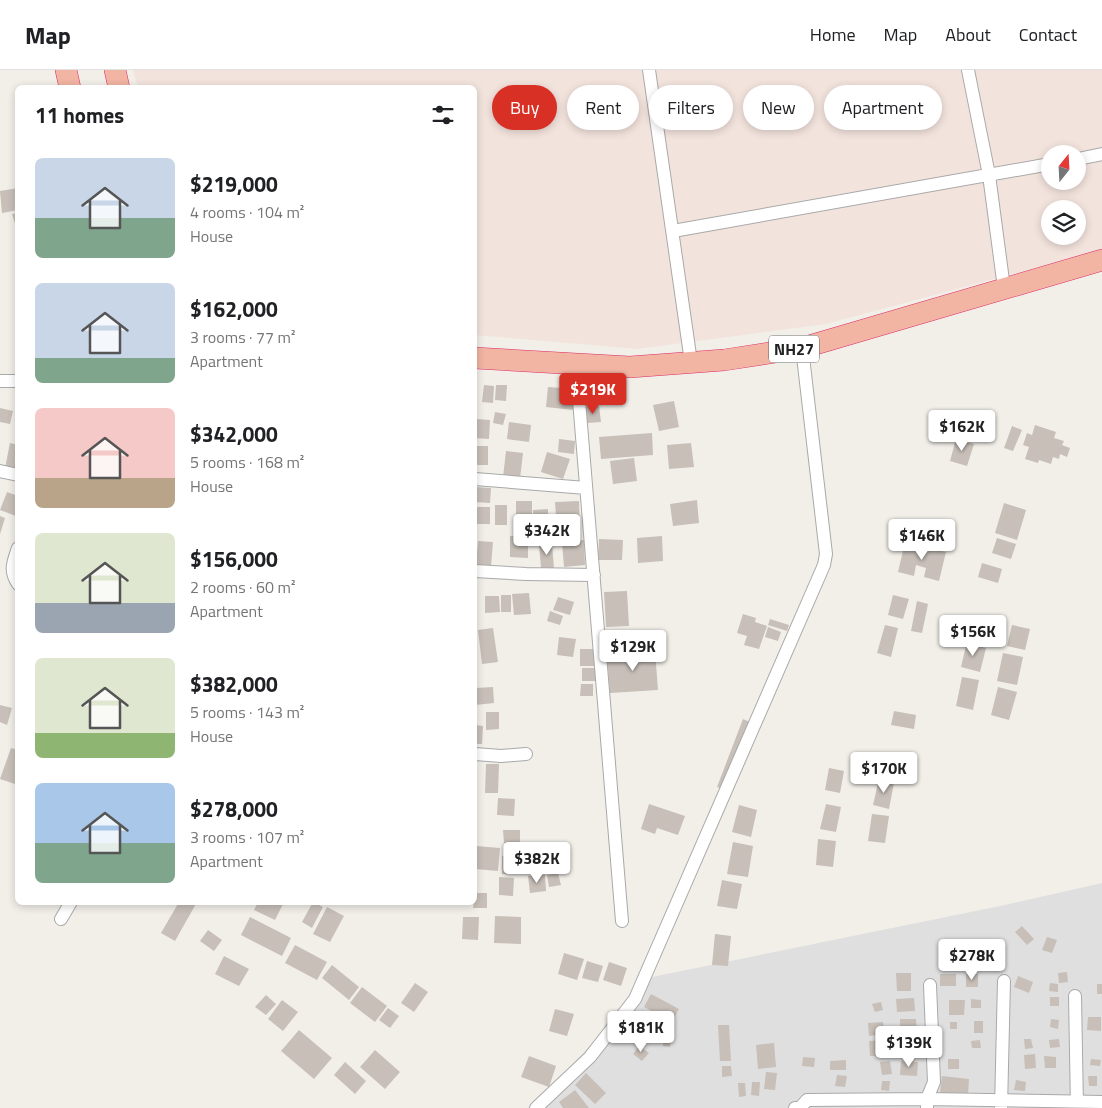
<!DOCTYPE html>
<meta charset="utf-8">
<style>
:root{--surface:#fff;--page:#f6f6f6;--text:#202124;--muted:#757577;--line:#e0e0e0;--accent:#d93025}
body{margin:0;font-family:"Titillium Web",sans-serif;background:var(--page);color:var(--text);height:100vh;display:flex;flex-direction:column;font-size:19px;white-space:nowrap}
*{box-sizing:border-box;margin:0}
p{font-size:16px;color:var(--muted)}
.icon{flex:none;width:28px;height:28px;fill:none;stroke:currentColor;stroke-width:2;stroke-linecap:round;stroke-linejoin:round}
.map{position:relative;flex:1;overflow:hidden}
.sheet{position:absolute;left:15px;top:15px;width:462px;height:820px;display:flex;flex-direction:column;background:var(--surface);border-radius:8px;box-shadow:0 2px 8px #0003}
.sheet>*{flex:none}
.guide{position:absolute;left:492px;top:15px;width:475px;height:45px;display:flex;gap:10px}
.needle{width:32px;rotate:18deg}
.controls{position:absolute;left:1041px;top:75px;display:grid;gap:10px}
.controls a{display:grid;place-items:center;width:45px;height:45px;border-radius:50%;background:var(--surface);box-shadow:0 2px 8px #0003;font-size:25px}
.price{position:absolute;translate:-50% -42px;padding:0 11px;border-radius:5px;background:#fff;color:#222;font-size:16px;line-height:32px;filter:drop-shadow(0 1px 2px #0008)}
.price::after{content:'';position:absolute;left:50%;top:30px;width:15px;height:11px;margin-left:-8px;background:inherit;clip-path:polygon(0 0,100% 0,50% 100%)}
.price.on{background:var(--accent);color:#fff}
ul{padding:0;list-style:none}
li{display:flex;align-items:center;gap:15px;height:125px;padding:0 20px}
li span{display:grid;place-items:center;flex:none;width:140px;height:100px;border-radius:8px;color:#555}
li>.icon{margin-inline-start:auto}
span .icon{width:60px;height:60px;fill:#fffc;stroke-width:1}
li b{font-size:21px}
h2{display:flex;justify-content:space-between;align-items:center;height:60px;padding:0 20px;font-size:21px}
.pill{padding:0 18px;border-radius:22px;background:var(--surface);box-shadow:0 2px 8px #0003;font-size:18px;line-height:45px}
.pill.on{background:var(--accent);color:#fff}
header{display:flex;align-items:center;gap:30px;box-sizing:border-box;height:70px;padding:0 25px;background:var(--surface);border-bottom:1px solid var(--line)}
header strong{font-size:24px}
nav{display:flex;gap:28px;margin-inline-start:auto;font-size:18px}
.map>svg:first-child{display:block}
.residential{fill:#e0dfdf}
.military{fill:#f3e3dd;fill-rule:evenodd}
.building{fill:#c7bfb8}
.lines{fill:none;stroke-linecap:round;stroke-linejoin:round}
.minor-casing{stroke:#a9a9a9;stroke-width:14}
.trunk-casing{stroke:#dc2a67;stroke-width:22}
.minor{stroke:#fff;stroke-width:12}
.trunk{stroke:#f2b4a3;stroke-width:21}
.labels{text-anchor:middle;stroke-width:4;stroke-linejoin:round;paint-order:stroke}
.shield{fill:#fff;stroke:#646464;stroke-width:1}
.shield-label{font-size:16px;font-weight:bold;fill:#222}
</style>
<header>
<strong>Map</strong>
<nav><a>Home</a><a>Map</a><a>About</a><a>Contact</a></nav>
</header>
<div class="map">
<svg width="1102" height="1038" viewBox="0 0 1102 1038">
<rect width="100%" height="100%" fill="#f2efe9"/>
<!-- residential -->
<path class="residential" d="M1102,813v225h-574l18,-14 106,-117 348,-71z"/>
<!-- military -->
<path class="military" d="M133,0h969v180l-276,74 -189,25 -162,-14v-247l-337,-1zM1050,84h28v27h-28zM1050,139h28v27h-28z"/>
<!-- building -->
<path class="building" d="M18,118v22l-16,3 -2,-22z
M18,143v17h-1l-5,-16z
M484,315l10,1 -1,17 -11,-1z
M496,315h11l-1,16 -11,-1z
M548,317l27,2 -2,21 -27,-3z
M674,331l5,26 -20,4 -6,-26z
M599,336l2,16 -14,1 -1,-16z
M0,338l13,3 -3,13 -10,-2z
M495,342l11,2 -3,11 -10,-2z
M477,349l13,1 -1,19 -14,-1z
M509,352l22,3 -2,17 -22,-3z
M1035,355l21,7 -2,6 10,3 -2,4 8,3 -3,9 -7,-3 -1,5 -6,-2 -2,7 -12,-4 -1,3 -13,-4 4,-12 -6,-2 4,-12 5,2z
M1012,356l10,4 -9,21 -9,-3z
M652,363l1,22 -52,4 -2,-22z
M559,369l16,2 -1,13 -16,-2z
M956,369l18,5 -7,22 -17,-5z
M10,373l8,2v25l-13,-2z
M691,373l3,24 -25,2 -2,-24z
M475,376h13v19h-13z
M506,381l17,2 -3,26 -17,-2z
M547,382l23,7 -7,20 -22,-7z
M634,388l3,23 -24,3 -3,-23z
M475,417l16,1 -1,15 -15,-1z
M7,422l11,4 -2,20 -16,-6z
M697,430l2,23 -26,3 -3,-22z
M516,431h16v22l-16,-1z
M579,431l1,28 -23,1 -2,-28z
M1004,433l22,7 -9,30 -22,-7z
M495,435h12v20h-12z
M475,437h15v17h-15z
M548,439v18h-14l-1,-17z
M0,446l5,2 -5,16z
M510,466h18v22l-18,-1z
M662,466l1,25 -25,2 -1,-25z
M997,468l19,6 -5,15 -19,-6z
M599,469l24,1 -1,20h-24z
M584,470l1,25 -21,2 -2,-25z
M478,471l15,1 -2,24 -15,-1z
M905,472l41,10 -7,29 -15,-4 2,-9 -10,-3 -2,11 -16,-4z
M552,474l2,24h-13l-2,-23z
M982,493l20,6 -4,14 -20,-6z
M627,521l2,35 -23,1 -2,-35z
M529,523l2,21 -17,1 -2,-21z
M501,525h10v17h-10z
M893,525l16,4 -6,20 -15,-4z
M485,526h14l1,16 -15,1z
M558,527l16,5 -4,13 -17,-5z
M917,531l11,3 -6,29 -11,-2z
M550,541l13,5 -3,9 -13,-4z
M743,544l13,4 -1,4 12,4 -8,23 -15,-4 3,-9 -10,-3z
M975,546l16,3 -3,20 -17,-3z
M770,549l19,6 -2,6 -19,-6z
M885,555l13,3 -7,29 -14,-4z
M1012,555l18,4 -5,21 -18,-4z
M768,557l13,5 -3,9 -13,-4z
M493,558l5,34 -16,2 -4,-34z
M653,560l2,19 -40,3 -1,-19z
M559,567l17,2 -3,18 -16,-2z
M967,572l19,6 -6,24 -19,-5z
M580,579h17v17h-17z
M655,581l3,39 -48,3 -3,-38z
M1003,583l20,4 -6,28 -20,-4z
M582,598h16v13h-16z
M962,607l17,3 -6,30 -17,-4z
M581,614h12v12h-13z
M493,617l1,16 -19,2v-17z
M998,617l19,5 -8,28 -18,-5z
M0,635l12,3 -5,17 -7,-3z
M894,641l22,4 -2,14 -23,-4z
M486,642h13v17l-13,1z
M743,649l9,4 -26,67 -9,-3z
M475,655l8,1 -1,18h-7z
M11,678l7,2v35l-18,-6z
M486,694h13l-1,29h-13z
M829,698l15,3 -4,22 -15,-3z
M879,709l15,4 -5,26 -16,-4z
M498,728l17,1 -1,17 -17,-1z
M649,734l36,12 -7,19 -21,-7 -2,6 -14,-5z
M826,734l15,3 -5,25 -16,-3z
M739,735l18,5 -6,27 -19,-5z
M872,744l17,2 -4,27 -17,-2z
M503,760h17v13h-16z
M818,769l18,2 -3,26 -17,-2z
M733,772l20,4 -5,31 -21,-3z
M476,776l24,2 -2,23 -23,-2z
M507,776h15v28h-20v-18h5z
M558,803l3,12 -12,2 -2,-12z
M545,805l1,16 -16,2 -2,-17z
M499,807l15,1 -1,18 -14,-1z
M722,810l20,4 -5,25 -20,-3z
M475,823h12v15h-14z
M179,832h18l-22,39 -14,-8z
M258,832h26l-9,18 -21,-10z
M313,832l10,5 -11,21 -10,-6z
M327,837l17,9 -14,26 -17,-8z
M495,846l26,1v27l-27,-1z
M250,847l41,21 -9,18 -41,-21z
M463,847h16l-1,23 -16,-1z
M1022,856l12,13 -7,6 -12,-13z
M208,860l14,10 -8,11 -14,-10z
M715,864l16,2 -3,30 -16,-1z
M1047,867l10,3 -5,13 -10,-3z
M295,875l32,17 -10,18 -32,-17z
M564,883l20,6 -7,21 -19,-6z
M224,886l25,13 -10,17 -24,-12z
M587,891l16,5 -5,16 -16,-4z
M609,892l18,6 -6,18 -18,-6z
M332,895l27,22 -10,13 -27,-22z
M1067,902l1,10 -9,1 -1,-10z
M896,903h15v18h-14z
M940,904h16v12h-16z
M966,904h12v13h-12z
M1018,906l15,6 -4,11 -15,-6z
M415,913l13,9 -14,20 -13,-9z
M1050,913l8,1v8l-9,-1z
M1097,914h5v10h-5z
M362,917l25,19 -12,16 -25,-19z
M651,924l28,15 -7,13 -28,-15z
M266,925l10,9 -10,11 -11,-8z
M1050,927h9v9h-9z
M914,928l1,13 -18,1 -1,-13z
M971,929l10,1v8h-10z
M282,930l16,12 -15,19 -15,-12z
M949,930h16l-1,15h-15z
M881,932l2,8 -8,2 -3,-8z
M388,938l11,8 -9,12 -11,-8z
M555,939l19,5 -7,22 -18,-5z
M1088,947h13v14l-14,-1z
M900,949h16l1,14h-17z
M1051,949l8,1 -1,9 -8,-2z
M974,951h9v12h-9z
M883,952l1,12 -15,2 -1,-13z
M950,952h7v7h-7z
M718,955h11l2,36h-11z
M299,960l33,28 -18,21 -33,-28z
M652,960l8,4 -5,9 -8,-4z
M664,965l8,1 -2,11 -7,-1z
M1024,969h7l2,9 -8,1z
M1059,969l1,8 -10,1 -1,-8z
M882,970v16h-12l-1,-15z
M980,970l1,8h-9l-1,-7z
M898,971h21v12h-21z
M774,973l2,24 -18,2 -2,-24z
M639,976l10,7 -7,8 -9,-7z
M375,980l25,22 -15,17 -25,-22z
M1035,984l1,14 -11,1 -1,-14z
M529,986l27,10 -7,21 -28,-10z
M1044,986l12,1v11h-11z
M803,987l12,1 -1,9 -12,-1z
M948,989h11v10h-11z
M1091,989l10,1 -1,6 -10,-1z
M846,990v10h-16v-9z
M890,991l2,13 -10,1 -2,-13z
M901,991l17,1 -1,14 -17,-1z
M345,992l21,19 -11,13 -21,-19z
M722,996h9l1,10 -10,1z
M766,1002l11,1 -2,17 -11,-1z
M586,1003l20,20 -11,11 -20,-19z
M837,1005l10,1 -2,11 -10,-1z
M942,1006l27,3 -1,16 -28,-2z
M1088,1006h9v10h-8z
M1016,1010l10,2 -1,9 -11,-1z
M882,1011h8l-1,10 -8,-1z
M752,1012h8l-1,14 -8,-1z
M738,1013h7l1,13 -7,1z
M575,1020l14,18h-26l-4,-6z"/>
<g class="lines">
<defs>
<path id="minor" d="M649,0l42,292
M968,0l21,105 15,113
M1078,89l24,-5
M673,161l377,-67
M576,294l46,557
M0,311h18
M0,401l18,4
M475,409l111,9
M18,478c-5,15 -9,22 0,36
M475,501l51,3 68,1
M475,684l26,2 25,-2
M61,849l10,-17
M1075,926l2,112
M536,1038l54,-51 45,-58 189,-434 2,-11 -24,-206
M795,1038h5l7,-8 120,-1 175,3
M927,1038v-9l7,-17 -4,-97
M1001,1038l3,-127"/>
<path id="trunk" d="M66,0l4,18
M115,0l4,18
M475,288l155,9 94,-7 78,-12 300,-88"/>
</defs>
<!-- minor casing -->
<use href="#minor" class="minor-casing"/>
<!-- trunk casing -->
<use href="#trunk" class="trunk-casing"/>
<!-- minor -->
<use href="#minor" class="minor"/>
<!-- trunk -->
<use href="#trunk" class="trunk"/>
</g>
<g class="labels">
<!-- shield labels -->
<rect class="shield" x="769" y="265.5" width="50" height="27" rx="4"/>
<g class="shield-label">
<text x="794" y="285">NH27</text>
</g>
</g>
</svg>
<div class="controls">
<a><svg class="needle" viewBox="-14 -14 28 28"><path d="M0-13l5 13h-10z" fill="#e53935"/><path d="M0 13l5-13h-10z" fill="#757577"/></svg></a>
<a><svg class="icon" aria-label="layers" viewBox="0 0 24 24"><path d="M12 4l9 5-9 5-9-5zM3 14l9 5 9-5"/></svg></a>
</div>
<b class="price on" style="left:593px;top:345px">$219K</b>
<b class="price" style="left:962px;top:382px">$162K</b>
<b class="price" style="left:547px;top:486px">$342K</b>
<b class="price" style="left:922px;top:491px">$146K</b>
<b class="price" style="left:973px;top:587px">$156K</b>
<b class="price" style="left:633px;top:602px">$129K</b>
<b class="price" style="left:884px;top:724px">$170K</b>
<b class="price" style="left:537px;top:814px">$382K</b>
<b class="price" style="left:972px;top:911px">$278K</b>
<b class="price" style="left:641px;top:983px">$181K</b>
<b class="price" style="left:909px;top:998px">$139K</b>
<div class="guide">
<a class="pill on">Buy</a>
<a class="pill">Rent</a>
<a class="pill">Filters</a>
<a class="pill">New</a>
<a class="pill">Apartment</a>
</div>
<section class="sheet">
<h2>11 homes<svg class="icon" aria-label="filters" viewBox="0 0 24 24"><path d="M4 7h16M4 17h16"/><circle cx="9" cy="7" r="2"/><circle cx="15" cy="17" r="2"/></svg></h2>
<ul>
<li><span style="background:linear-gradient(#c9d6e8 60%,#7fa58c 0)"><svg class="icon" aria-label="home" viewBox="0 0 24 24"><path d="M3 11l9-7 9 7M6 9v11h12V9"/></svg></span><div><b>$219,000</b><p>4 rooms · 104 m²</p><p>House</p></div></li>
<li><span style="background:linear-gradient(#c9d6e8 75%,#7fa58c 0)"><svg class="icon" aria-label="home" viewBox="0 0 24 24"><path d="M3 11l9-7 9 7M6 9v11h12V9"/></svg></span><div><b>$162,000</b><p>3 rooms · 77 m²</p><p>Apartment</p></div></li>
<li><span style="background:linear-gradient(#f6c9c9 70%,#b9a48a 0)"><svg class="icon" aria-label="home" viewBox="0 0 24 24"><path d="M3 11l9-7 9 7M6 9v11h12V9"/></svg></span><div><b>$342,000</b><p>5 rooms · 168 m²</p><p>House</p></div></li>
<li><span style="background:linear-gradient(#dfe7d0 70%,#9aa5b1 0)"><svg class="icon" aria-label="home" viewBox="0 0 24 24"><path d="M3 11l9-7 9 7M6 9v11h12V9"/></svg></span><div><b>$156,000</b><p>2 rooms · 60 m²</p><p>Apartment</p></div></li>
<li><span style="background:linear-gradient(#dfe7d0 75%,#8fb573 0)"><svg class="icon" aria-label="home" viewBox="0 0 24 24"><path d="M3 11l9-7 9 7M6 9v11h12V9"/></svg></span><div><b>$382,000</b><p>5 rooms · 143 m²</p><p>House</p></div></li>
<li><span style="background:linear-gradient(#a9c7e8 60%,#7fa58c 0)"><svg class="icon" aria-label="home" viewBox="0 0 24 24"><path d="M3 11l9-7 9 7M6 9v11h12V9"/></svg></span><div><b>$278,000</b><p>3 rooms · 107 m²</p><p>Apartment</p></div></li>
</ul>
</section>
</div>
